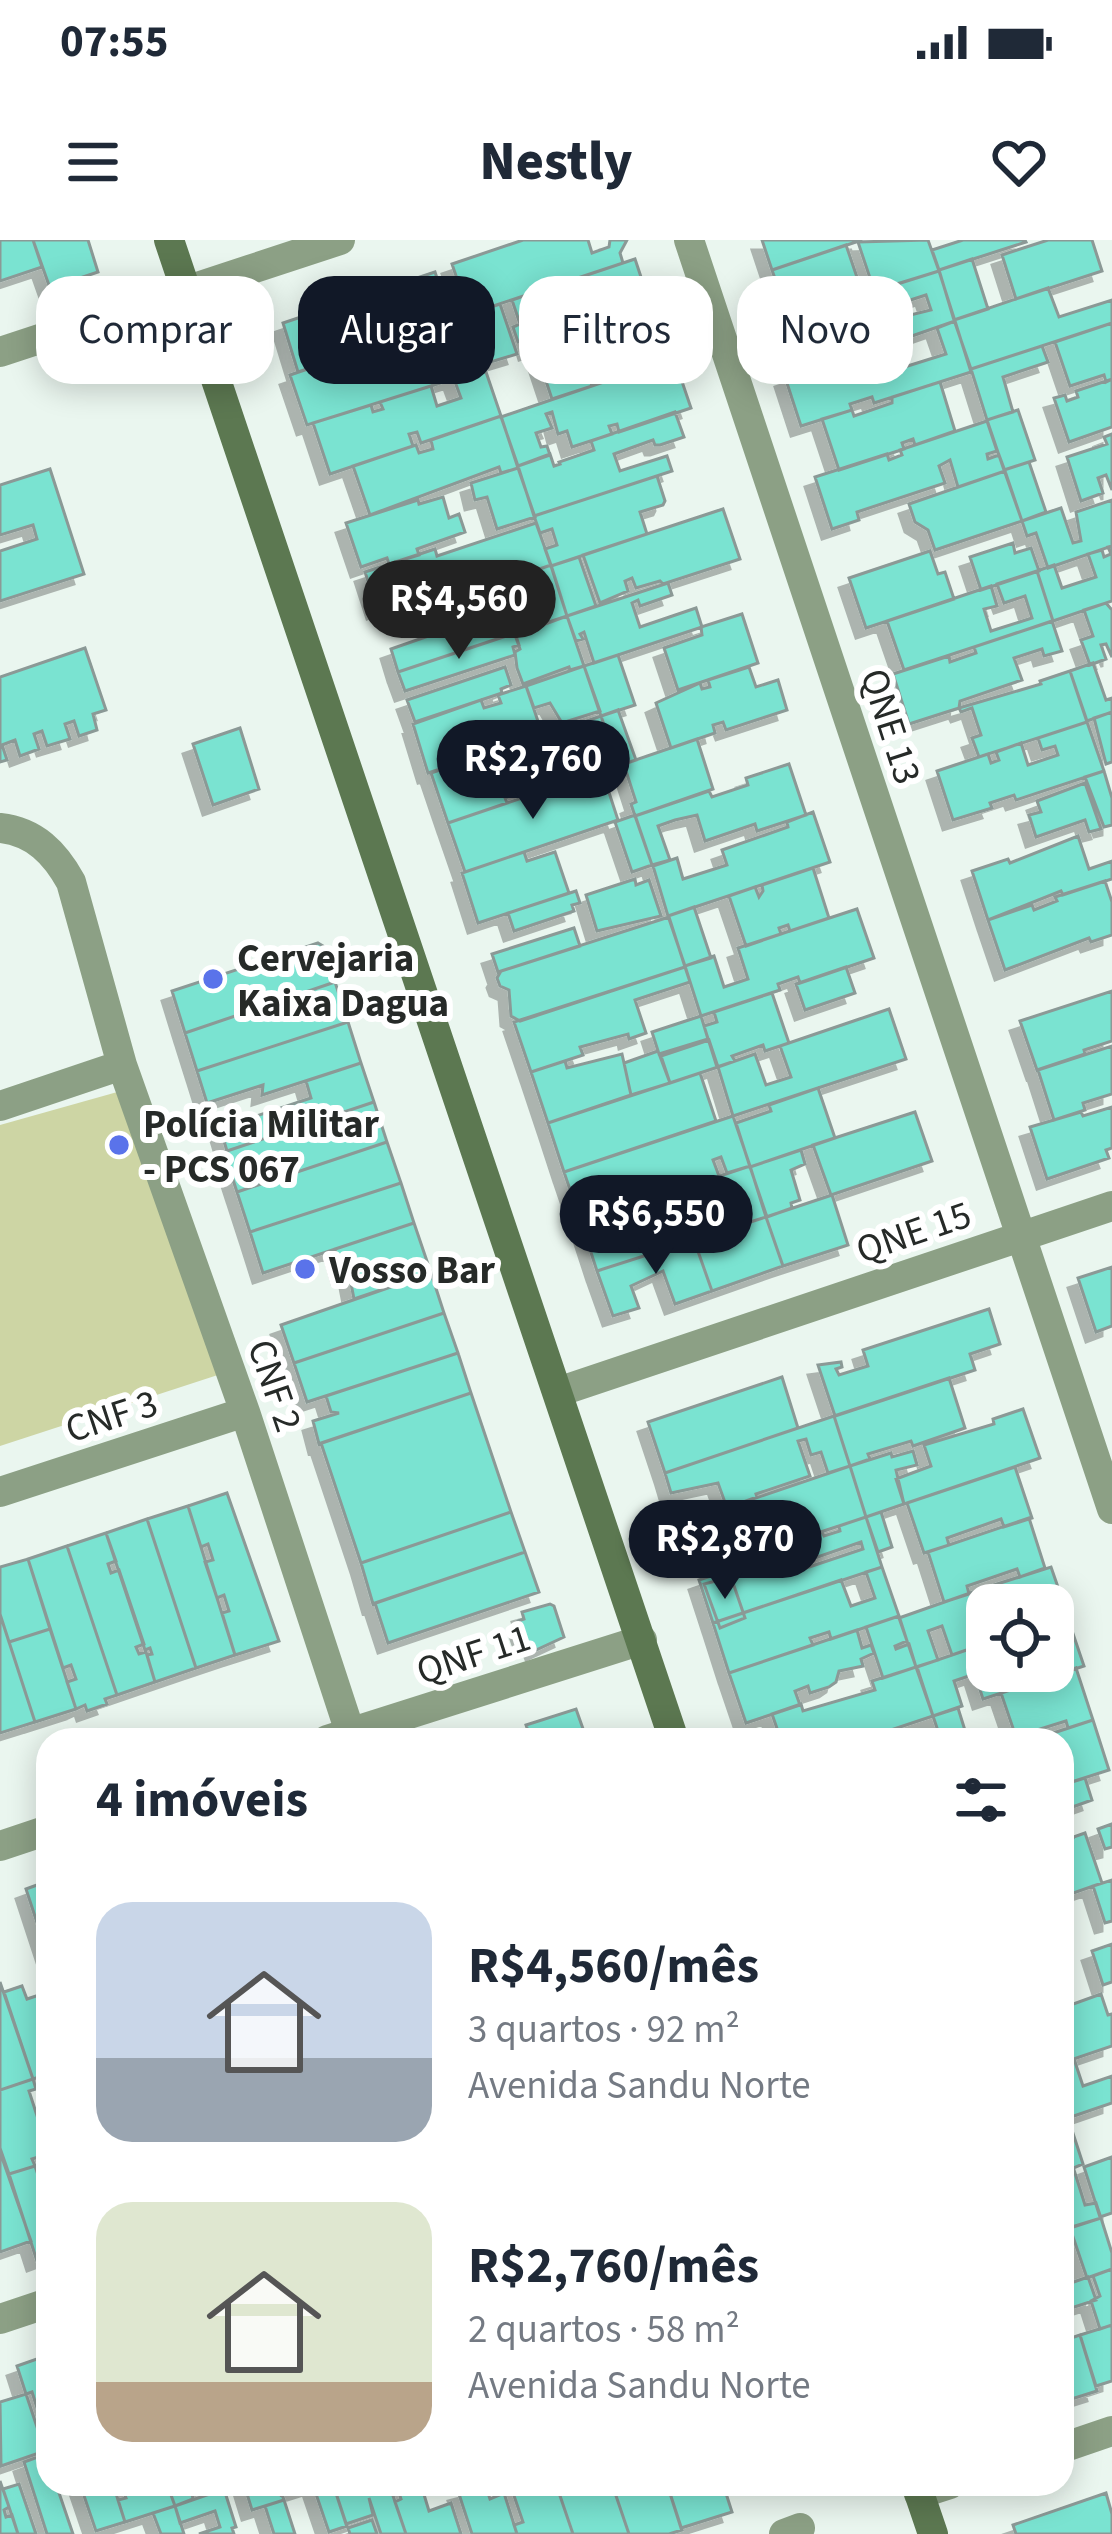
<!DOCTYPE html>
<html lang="pt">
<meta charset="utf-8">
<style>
:root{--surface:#fff;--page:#f2f2f3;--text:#1f2937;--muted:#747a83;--accent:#111827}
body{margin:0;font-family:"Source Sans 3",sans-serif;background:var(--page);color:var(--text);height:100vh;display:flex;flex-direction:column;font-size:45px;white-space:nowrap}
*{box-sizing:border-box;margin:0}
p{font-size:39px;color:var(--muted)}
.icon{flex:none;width:66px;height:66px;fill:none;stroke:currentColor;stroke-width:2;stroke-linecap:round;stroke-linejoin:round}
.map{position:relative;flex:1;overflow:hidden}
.side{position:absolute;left:36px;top:1488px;width:1038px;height:768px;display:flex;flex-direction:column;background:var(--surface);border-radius:36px;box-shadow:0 6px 30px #0003}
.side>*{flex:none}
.hud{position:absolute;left:36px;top:36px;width:1041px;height:108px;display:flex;gap:24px}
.fabs{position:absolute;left:966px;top:1344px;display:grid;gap:24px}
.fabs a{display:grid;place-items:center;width:108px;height:108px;border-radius:24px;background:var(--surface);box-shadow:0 6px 30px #0003;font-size:60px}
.price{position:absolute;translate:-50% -102px;padding:0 27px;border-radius:42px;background:var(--accent);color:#fff;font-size:39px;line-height:78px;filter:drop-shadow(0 3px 6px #0008)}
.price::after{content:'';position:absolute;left:50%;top:72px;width:36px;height:27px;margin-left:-18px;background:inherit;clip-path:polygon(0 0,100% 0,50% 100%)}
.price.active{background:#222;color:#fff}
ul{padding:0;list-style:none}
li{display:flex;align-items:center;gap:36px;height:300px;padding:0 60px}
li span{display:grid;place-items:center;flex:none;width:336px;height:240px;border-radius:36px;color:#555}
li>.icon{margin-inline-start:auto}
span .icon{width:144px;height:144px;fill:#fffc;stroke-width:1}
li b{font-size:51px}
h2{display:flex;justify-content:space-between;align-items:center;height:144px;padding:0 60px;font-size:51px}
.chip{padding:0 42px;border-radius:36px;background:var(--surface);box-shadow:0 6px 30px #0003;font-size:42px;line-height:108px}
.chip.active{background:var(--accent);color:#fff}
.status{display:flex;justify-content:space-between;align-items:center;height:84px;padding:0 60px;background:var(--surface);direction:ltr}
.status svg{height:33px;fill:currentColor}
header{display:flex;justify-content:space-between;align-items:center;height:156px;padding:0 60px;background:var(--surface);font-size:54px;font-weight:800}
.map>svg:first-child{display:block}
.green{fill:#cdd5a4}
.building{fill:#7ae3d1;stroke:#8b9996;stroke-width:3;filter:url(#shadow)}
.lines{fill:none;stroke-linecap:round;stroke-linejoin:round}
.minor{stroke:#8ca085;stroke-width:30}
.tertiary{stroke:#8ca085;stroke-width:30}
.secondary{stroke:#5c7851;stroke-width:30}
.poi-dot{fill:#5a73ea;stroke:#fff;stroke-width:4.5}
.labels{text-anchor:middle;stroke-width:12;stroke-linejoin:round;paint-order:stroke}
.street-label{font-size:39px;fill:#262a28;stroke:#fff}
.poi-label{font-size:39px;font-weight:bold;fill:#262a28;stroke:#fff;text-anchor:start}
</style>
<div class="status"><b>07:55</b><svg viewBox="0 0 49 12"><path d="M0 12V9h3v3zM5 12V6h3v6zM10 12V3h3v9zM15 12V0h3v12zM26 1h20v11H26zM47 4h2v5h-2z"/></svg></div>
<header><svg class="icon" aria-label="menu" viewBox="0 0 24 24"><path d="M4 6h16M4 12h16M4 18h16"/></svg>Nestly<svg class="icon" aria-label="heart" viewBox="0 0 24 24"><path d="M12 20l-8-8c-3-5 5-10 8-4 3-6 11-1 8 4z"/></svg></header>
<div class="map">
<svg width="1112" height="2294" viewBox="0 0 1112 2294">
<defs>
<filter id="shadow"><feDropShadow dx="-10" dy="10" stdDeviation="0" flood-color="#0004"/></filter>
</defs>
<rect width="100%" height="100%" fill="#eaf6ef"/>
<!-- green -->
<path class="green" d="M128,849l99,283 -227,74v-321z"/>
<!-- building -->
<path class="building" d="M0,0h33l9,27 -42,14z
M33,0h55l10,32 -48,16z
M523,0h65l4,13 17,-6 1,-7h17l-7,13 3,10 -154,51 -17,-50z
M762,0h100l-90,30z
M928,0l11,31 -52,16 -2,-7 -13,4 -14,-42z
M963,0h62l1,2 -87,28 -7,-20z
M1048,0h44l10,31 -86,28 -14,-44z
M846,5l15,44 -44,14 2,6 -30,10 -17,-49z
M635,19l17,51 -123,40 -3,-10 -8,2 -5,-15 7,-3 -8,-24z
M972,19l16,50 -34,11 -15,-50z
M939,31l16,50 -46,16 -7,-20 29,-7 -5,-15 -59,19 -3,-3 -5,-15z
M435,32l16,49 -153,51 -15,-49z
M1048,48l11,29 53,-17v23l-141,46 -17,-49z
M850,59l4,15 12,-4 10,30 -44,14 3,7 -28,9 -16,-51 24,-9 3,7 12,-4 -2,-7z
M500,64l17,50 -33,10 -17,-49z
M467,75l5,13 -9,4 2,8 10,-3 10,32 -178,56 -17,-50z
M633,76l16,51 -49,16 -4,-15 -9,3 5,15 -40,13 -17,-51 24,-8 2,7 35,-12 -2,-7z
M955,81l16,51 -97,31 -2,-6 -22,7 2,6 -51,16 -16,-49 105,-34 8,26 48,-15 -9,-26z
M1112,83v56l-6,3 -2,-7 -34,11 -15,-44z
M1042,106l6,16 -45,15 10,35 -26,8 -16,-51z
M674,118l17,50 -72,24 -2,-8 -8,2 3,8 -40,13 -5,-16 -9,3 -6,-22 -6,2 6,14 -16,5 5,14 6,-1 3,9 -32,11 -17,-49z
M485,129l16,47 -80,27 -4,-11 -8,2 4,12 -83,28 -17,-51 58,-18 2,7 10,-3 -3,-7 51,-16 6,20 24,-8 -7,-19z
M1112,139v48l-43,15 -15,-44 11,-3 2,6 11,-4 -2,-6z
M940,142l15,49 -40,14 -2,-6 -11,4 2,6 -65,21 -17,-51 30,-9 2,6 38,-13v-6z
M1018,170l17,50 -31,10 -17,-50z
M675,172l9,25 -24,8h-5l-2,-5 -39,14 6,17 47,-15 5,15 -138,45 -16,-50 32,-12 4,12 6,-2 -1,-2 35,-12 -3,-9z
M501,176l17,52 -17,5 -2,-6 -129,48 -17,-49 63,-21 3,8 14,-4 -2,-9z
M987,181l10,30 -10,3 1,5 11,-4 6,16 -47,16 -8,-27 -11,6 6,17 -88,29 2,8 -27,9 -17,-52 72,-23 2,6 13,-5 -2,-5z
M1112,194v56l-6,-15 -8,3 5,15 -22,8 -14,-44 40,-13 -3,-7z
M1029,222l17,50 -24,9 -18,-51z
M518,228l17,49 -38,12 -10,-32 -12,3 -4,-17z
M50,229l34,105 -84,27v-50l37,-12 -4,-14 -33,10v-50z
M1005,231l17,50 -87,29 -7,-20 -13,-8 -6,-18z
M657,236l8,25 -2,4 -23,7 7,22 -96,32 -6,-17 12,-4 -5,-16 -12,4 -6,-17z
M443,257l6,21 10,-4 6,18 -48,17 2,6 -30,9 -2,-6 -26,9 -15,-44 72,-23 1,4z
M1112,260v46l-64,22 -12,-35 -9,3 -5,-15 39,-13 12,35 8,-2 -5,-29z
M723,269l17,50 -77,25 -3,-3 -24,7 -4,-10 -7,3 3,10 -28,12 -17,-48z
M536,283l15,42 -145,50 -5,-15 -24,9 -12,-37 70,-23 2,7z
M1013,303l2,10 16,-5 8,23 -58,19 -11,-33z
M1112,306v55l-59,20 -16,-50 17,-6 8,23 34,-11 -8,-23 14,-4 2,7 7,-3 -3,-7z
M930,311l8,23 7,-2 9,27 -88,29 -17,-50z
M579,317l17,49 -29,10 -16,-50z
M551,325l16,51 -169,56 -7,-23 92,-32 -8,-25z
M1037,331l16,50 -149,49 -17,-49 104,-35 6,20 -13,3 7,22 41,-13 -7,-22 -21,7 -7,-19z
M668,343l4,12 -32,11 -2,-6 -6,3 8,24 56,-19 6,19 -108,36 -10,-31 -4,2 3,5 -7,2 -9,-25z
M1106,363l6,7v47l-6,-13 -5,1 5,14 -16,6 -9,-25 12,-4 -9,-26z
M742,374l16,49 -80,27 -14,-42 38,-13 -1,-8z
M567,376l17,50 -14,4 -1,-3 -46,17 -6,-16 -2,-16 5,-3 -5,-14z
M1052,381l10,30 -18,5 -2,-7 -28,9 8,22 -62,21 -1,7 -50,16 -16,-50 56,-18 1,6 26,-9 -2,-6z
M515,393l4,12 -6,2 2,8 -110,36 -7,-19z
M85,408l21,62 -13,4 4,16 -18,6 -5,-15 -9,3 5,15 -23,7 -5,-15 -8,3 5,15 -19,7 -5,-16 -13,5 5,15 -7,2v-85z
M618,415l17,50 -34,11 -17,-50z
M1093,423l13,37 6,-2v14l-25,9 -17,-50z
M584,426l16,45 -38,12 -12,-20 -16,5 -8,-22z
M505,427l6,18 -10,4 1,4 -87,29 -8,-22z
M749,427l7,20 22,-7 9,30 -61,20 -3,-8 -10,3 2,8 -44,15 -15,-45 44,-20 2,6 8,-2 -2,-7z
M1070,431l17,51 -108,35 -7,-19 9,-3 -9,-27 -11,4 -2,-4 82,-24 -1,-3z
M526,446l17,50 -8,2 -2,-6 -67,22 2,6 -40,13 -15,-49 68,-24 3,8 17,-5 -3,-8z
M618,470l18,50 -18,6 -17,-50z
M1112,472v50l-6,2 -12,-46z
M601,476l17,50 -18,6 -2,-6 -27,9 -13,-39 27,-8 -1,-6z
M1087,482l17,49 -88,29 -2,-5 -24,8 2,5 -39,12 -16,-49 51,-17 3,9 8,-3 -3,-8 25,-9 7,22 30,-10 -3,-9 -13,4 -4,-12z
M240,488l19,61 -46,16 -20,-61z
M548,494l14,44 -57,20 2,5 -59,20 -17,-50 66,-23 3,9 4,-2 16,-5 -2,-8z
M697,499l16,50 -78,27 -4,-12 5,-2 -9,-28 -5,2 -4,-10z
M789,524l17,51 -49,16 -2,-7 -50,17 -8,-26 -22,5 -17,6 12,34 -18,5 -17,-49 74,-25 3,6 36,-12 -2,-7z
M602,531l16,49 -153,52 -17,-49z
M1104,531l8,27v27l-8,2 -19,-50z
M1085,543l16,46 -12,3 -4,-12 -49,17 -7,-22 12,-3 -4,-11z
M813,572l17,50 -162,54 -15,-50 24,-8 6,21 44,-14 -5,-15 66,-23 -1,-5z
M635,575l17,50 -20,7 -17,-50z
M1078,596l11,33 23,-8v18l-49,16 -2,-4 -73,29 -16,-49 36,-12 2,4z
M524,612l3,9 28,-9 14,41 -91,30 -16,-50z
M813,628l16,50 -39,13 -2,-6 -9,3 2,6 -35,12 -17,-50 26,-9 4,10 4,-6 -1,-6z
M635,639l1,6 13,-5 12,36 -64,15 -11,-36z
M1105,641l7,21v33l-21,7 -2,-4 -84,32 -17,-50 44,-15 2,5 23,-9 -2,-4z
M576,651l4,12 -8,2 2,6 -60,20 -6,-18z
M694,667l17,51 -26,8 -17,-50z
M857,669l17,49 -74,25 -2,-6 -20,7 2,6 -79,26 -16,-50 29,-10 10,31 24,-8 -10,-31z
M669,677l16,50 -165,54 -9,-5 -2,-26 -9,-4 -3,-8 4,-7z
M574,688l6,18 -82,26 -6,-18z
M318,703l5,3 12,36 -150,51 -13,-42z
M685,727l5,15 -55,18 11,33 -17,6 -1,-5 -48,13 3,8 -52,17 -17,-50z
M846,727l9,26 -50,17 -9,-26z
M335,742l13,40 -151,49 -12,-38z
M1112,751v50l-28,9 1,4 -48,16 -17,-49z
M772,753l17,50 -24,8 -2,-6 -31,11 3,5 -18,6 -13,-41 13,-4 -3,-10z
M889,769l17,50 -173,57 -15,-49 37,-13 11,31 25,-8 -11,-31z
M701,776l7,23 -49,15 -7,-22z
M348,782l13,41 -99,32 1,-10 -56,18 -10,-32z
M709,800l9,27 -48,16 -9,-27z
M1112,806v48l-29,9 2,7 -31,10 -16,-50z
M658,811l12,32 -39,12 -7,-32z
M622,814l9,41 -83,28 -17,-51 34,-11 2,7z
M361,823l13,39 -147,49 -7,-23 91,-30 -5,-17z
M700,833l16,48 -152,51 -16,-49z
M818,848l17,50 -85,29 -14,-44 35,-12 -2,-6z
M374,862l13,40 -150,50 -13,-40z
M1112,867v41l-6,2 3,8 -62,21 -17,-52 51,-15 2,4z
M915,872l17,49 -101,34 -18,-50z
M733,876l17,50 -23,7 -6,-16 -8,3 6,16 -138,46 -17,-50z
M387,902l14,41 -151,49 -13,-40z
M801,910l4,14 -14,6 9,30 -9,3 1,5 -25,9 -17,-50z
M750,926l16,51 -169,54 -16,-49z
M401,943l13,40 -151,50 -13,-41z
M832,955l16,50 -65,21 -17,-49z
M766,977l17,49 -71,25 -18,-51z
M414,983l17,50 -77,26 -5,-26 -7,1 -7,-25z
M694,1000l18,51 -37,13 -12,-33 -32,15 8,22 -26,8 -16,-45z
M1112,1027v59l-16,6 -18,-54z
M431,1033l13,40 -150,50 -13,-38z
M989,1069l11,35 -30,10 5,16 -140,46 -17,-51 23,-3 1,5 -6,2 3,6 29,-9 -5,-16z
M444,1073l14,40 -151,49 -13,-39z
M458,1113l13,40 -152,51 -6,-23 26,-8 -8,-1 -5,-16z
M782,1137l16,51 -133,45 -17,-51z
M949,1138l16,50 -52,18 -2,-5 -43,13 2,5 -20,7 -16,-50z
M471,1153l40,119 -150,51 -40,-120z
M1023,1169l17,49 -136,46 -8,-25 35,-13 -7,-21 70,-21 -1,-5z
M834,1176l16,50 -22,7 -7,-21 -10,3 -5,-16 -8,2 12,35 -54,18 1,3 -30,11 -9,-25 -47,10 -6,-20z
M913,1211l4,14 -21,5 8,34 -38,13 -16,-51 41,-13 1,4z
M850,1226l16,51 -118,39 -6,-17 -53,18 -6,-18 10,-3 -5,-15z
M1015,1227l17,51 -28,9 -3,-8 -54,19 2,7 -25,8 -17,-50z
M227,1253l52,148 -44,14 -13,-42 7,-2 -5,-16 -7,3 -12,-36 8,-2 -5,-16 -7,3 -13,-41z
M188,1266l47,149 -39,13 -49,-149z
M511,1272l14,40 -152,52 -12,-41z
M881,1272l11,35 -14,5 -12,-35z
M866,1277l16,50 -169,56 -14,-43 93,-32 8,22 63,-21 -2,-7 -52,18 -5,-22 18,-6 2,4 16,-5 -1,-5z
M1029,1278l16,50 -25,9 -3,-8 -50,17 2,8 -25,8 -16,-50z
M147,1279l49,149 -41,14 -8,-27 5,-1 -2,-6 -5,2 -39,-117z
M106,1293l10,28 -8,3 3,9 8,-3 25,74 -8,3 3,7 7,-2 9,30 -38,13 -50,-149z
M67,1306l50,149 -12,4 2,5 -20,7 -2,-6 -9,4 -9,-27 9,-3 -5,-14 -8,3 -35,-109z
M525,1312l14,40 -151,51 -13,-40z
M28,1319l22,70 -41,13 -9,-28v-47z
M882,1327l17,49 -68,23 -2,-7 -19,6 3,7 -84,28 -16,-50 128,-43 10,26 24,-8 -9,-26z
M1051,1327l17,49 -15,5v-16h-66v38l-35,12 -10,-29 -14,5 10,29 -22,7 -17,-49 74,-26 2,7 22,-6 -3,-8z
M731,1337l14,41 -25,10 -16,-44z
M550,1364l4,2 10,31 -28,13 -2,-5 -7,2 -9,-26 6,-2 -2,-7z
M0,1374l35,108 -35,11z
M899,1376l8,25 -12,5 1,3 13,-5 7,23 -33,11 -17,-51z
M1067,1376l17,50 -101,33 -8,-25 -21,7 8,25 -29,10 -16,-49 70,-24v28h66v-50z
M50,1389l26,80 -41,13 -26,-80z
M857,1390l5,18 9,-3 3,8 -13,6 2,7 -24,5 -3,11 -7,5 -19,6 -2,-7 -13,5 5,14 -54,18 -17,-50z
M916,1427l17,49 -72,24h-80l-9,-26 29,-10 2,7 72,-21 -3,-9z
M1076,1428l17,52 -25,8 -2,-7 -55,17 -2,-6 5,-1 -13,-38z
M958,1468l10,32h-27l-8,-24z
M576,1469l11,31h-56l-5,-15z
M1093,1480l16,50 -47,15v-45h-30z
M1085,1538l7,22 -28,10 9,28 -11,3v-56z
M1112,1584v23l-7,2 -7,-20z
M1085,1593l17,50 -40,14v-56z
M1112,1640v41l-7,2 -12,-37z
M48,1641v75l-22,-67z
M1112,1704v38l-9,3 -11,-34z
M0,1742l33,97 -33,11z
M22,1746l5,13 21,-7v82l-15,5 -29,-87z
M1101,1754l7,21 4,-1v32l-50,17v-55z
M1074,1819l9,27 29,-10v27l-44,15 -6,-20v-35z
M33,1839l3,10 -7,2 13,40 6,-2v25l-16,5 3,7 -26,8 -9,-26v-58z
M1068,1878l15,46 -21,9v-53z
M0,1912l31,89 -31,11z
M1112,1917v56l-12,4 -16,-50z
M35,1926l13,39v52l-11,4 -28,-87z
M1074,1930l11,35 11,-2 5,15 -39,12v-57z
M1101,1978l11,35v16l-25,9 -17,-50z
M1112,2029v56l-12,4 -9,-28 9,-5 -7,-20z
M1088,2037l8,23 -34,11v-25z
M1112,2085v56l-16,5 -16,-51z
M1080,2095l17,56 -35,11v-61z
M48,2115v87l-16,-50 -6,2 -9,-28z
M26,2154l19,57 -44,15 -1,-64z
M46,2214l2,30h8l17,50h-26l-23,-72z
M0,2241l9,26 -5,3 2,7 6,-2 6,19h-18z
M19,2244l17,50h-18l-15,-45z
M80,2244h33l12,38 -29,9z
M121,2244h46l8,22 -50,16 -7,-22 8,-2z
M167,2244h55l2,5 -7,2 -2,-5 -23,8 1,5 -18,7z
M244,2244h34l6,16 -32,10z
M278,2244h55l14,42 -18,6 -16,-47 -32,10z
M333,2244h56l17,50h-25l-12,-36 4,17 -27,9z
M396,2244h31l-5,4 7,23 22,-8 10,31h-55l-11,-32 6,-3z
M485,2244l5,15 14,-6 13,41h-45l-14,-43z
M510,2244h46l17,50h-56l-3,-9 9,-3z
M556,2244h56l17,50h-56z
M612,2244h55l15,46 -13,4h-40z
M667,2244h56l9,28 -51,16z
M224,2249l12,38 -4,1 2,6h-35l21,-7 -5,-16 -35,12 -5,-17z
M1106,2253l6,21v20h-96l-3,-9z
M284,2260l11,34h-21l-9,-28z
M175,2266l9,28h-23l-8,-21z
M372,2280l5,14h-27l-2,-6z"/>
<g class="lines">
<!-- minor -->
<path class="minor" d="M689,0l423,1269
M0,588c35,4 55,25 71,54l51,183 123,347 105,320
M0,866l122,-41
M558,1152l554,-186
M0,1252l245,-80
M327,1500l315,-100
M0,1606l48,-16
M0,2079l48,-16
M1062,2208l50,-17
M919,2254l31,-10
M784,2294l16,-6"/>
<!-- tertiary -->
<path class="tertiary" d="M0,112l340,-112"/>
<!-- secondary -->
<path class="secondary" d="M169,0l505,1500
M916,2244l17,50"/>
</g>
<!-- markers -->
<g class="poi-dot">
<circle cx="213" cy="739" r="12"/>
<circle cx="119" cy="905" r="12"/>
<circle cx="305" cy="1029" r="12"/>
</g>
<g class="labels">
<!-- street labels -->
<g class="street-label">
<text transform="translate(892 486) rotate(72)" y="14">QNE 13</text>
<text transform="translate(913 991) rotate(-19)" y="14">QNE 15</text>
<text transform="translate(276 1145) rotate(71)" y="14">CNF 2</text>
<text transform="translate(111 1175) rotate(-18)" y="14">CNF 3</text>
<text transform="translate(473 1413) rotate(-18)" y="14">QNF 11</text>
</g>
<!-- poi labels -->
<g class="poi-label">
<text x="237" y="731">Cervejaria<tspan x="237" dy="45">Kaixa Dagua</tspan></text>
<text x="143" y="897">Polícia Militar<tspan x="143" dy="45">- PCS 067</tspan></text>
<text x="329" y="1043">Vosso Bar</text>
</g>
</g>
</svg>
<div class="fabs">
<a><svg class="icon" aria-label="locate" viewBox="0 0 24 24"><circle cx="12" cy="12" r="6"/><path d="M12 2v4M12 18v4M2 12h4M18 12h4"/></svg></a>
</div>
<b class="price active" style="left:459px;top:422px">R$4,560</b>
<b class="price" style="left:533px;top:582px">R$2,760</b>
<b class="price" style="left:656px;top:1037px">R$6,550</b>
<b class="price" style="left:725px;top:1362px">R$2,870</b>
<div class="hud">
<a class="chip">Comprar</a>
<a class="chip active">Alugar</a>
<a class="chip">Filtros</a>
<a class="chip">Novo</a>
</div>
<section class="side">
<h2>4 imóveis<svg class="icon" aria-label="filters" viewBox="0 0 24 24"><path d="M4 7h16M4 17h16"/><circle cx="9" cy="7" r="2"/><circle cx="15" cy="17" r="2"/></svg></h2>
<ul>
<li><span style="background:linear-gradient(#c9d6e8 65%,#9aa5b1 0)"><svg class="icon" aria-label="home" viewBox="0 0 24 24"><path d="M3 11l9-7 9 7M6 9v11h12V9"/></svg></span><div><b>R$4,560/mês</b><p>3 quartos · 92 m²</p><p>Avenida Sandu Norte</p></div></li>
<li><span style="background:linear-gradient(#dfe7d0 75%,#b9a48a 0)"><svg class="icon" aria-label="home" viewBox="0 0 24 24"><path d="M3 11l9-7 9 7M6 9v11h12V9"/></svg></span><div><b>R$2,760/mês</b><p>2 quartos · 58 m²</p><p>Avenida Sandu Norte</p></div></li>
</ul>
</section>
</div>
